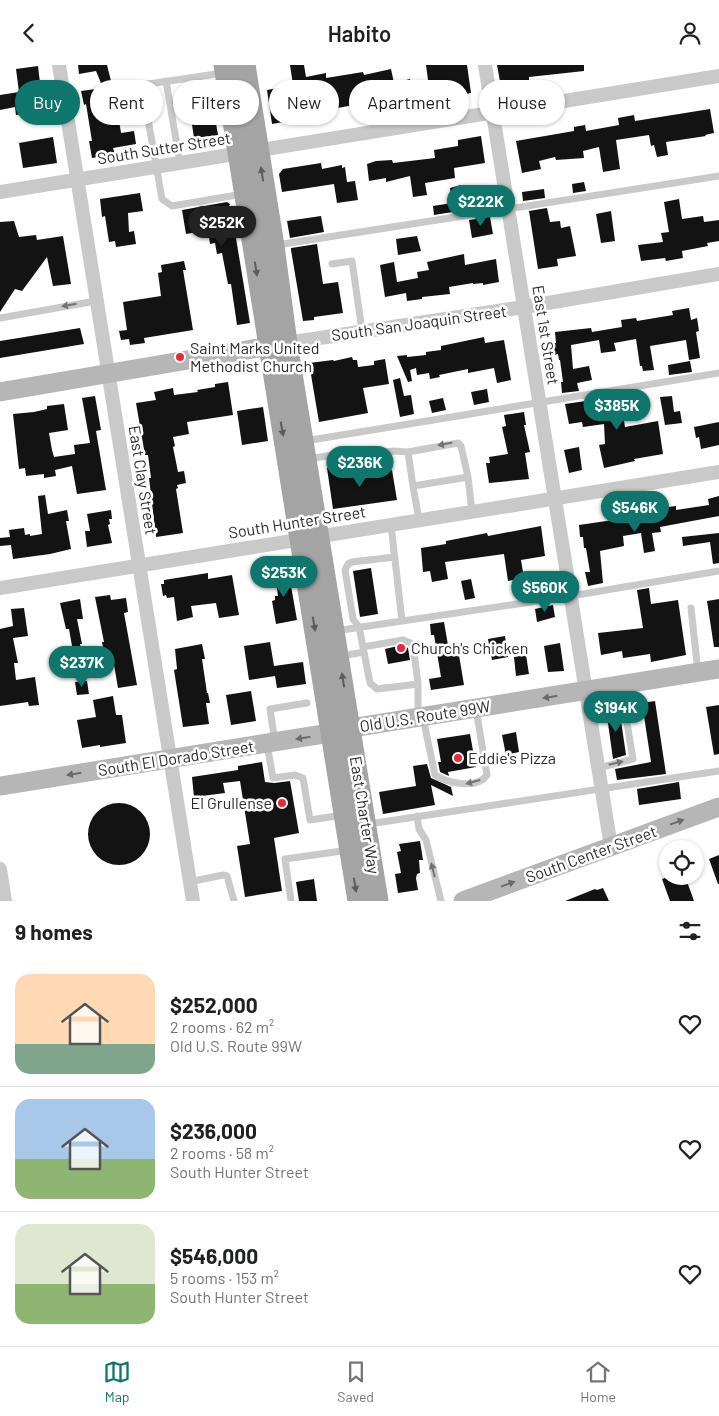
<!DOCTYPE html>
<meta charset="utf-8">
<style>
:root{--surface:#fff;--page:#f2f2f2;--text:#202124;--muted:#757577;--line:#e0e0e0;--accent:#0f766e}
body{margin:0;font-family:Barlow,sans-serif;background:var(--page);color:var(--text);height:100vh;display:flex;flex-direction:column;font-size:19px;white-space:nowrap}
*{box-sizing:border-box;margin:0}
p{font-size:16px;color:var(--muted)}
.icon{flex:none;width:28px;height:28px;fill:none;stroke:currentColor;stroke-width:2;stroke-linecap:round;stroke-linejoin:round}
.map{position:relative;height:836px;overflow:hidden}
.panel{display:flex;flex-direction:column;background:var(--surface);flex:1}
.panel>*{flex:none}
.guide{position:absolute;left:15px;top:15px;width:690px;height:45px;display:flex;gap:10px}
.tools{position:absolute;left:659px;top:775px;display:grid;gap:10px}
.tools a{display:grid;place-items:center;width:45px;height:45px;border-radius:50%;background:var(--surface);box-shadow:0 1px 4px #0004;font-size:25px}
.price{position:absolute;translate:-50% -42px;padding:0 11px;border-radius:18px;background:var(--accent);color:#fff;font-size:16px;line-height:32px;filter:drop-shadow(0 1px 2px #0008)}
.price::after{content:'';position:absolute;left:50%;top:30px;width:15px;height:11px;margin-left:-8px;background:inherit;clip-path:polygon(0 0,100% 0,50% 100%)}
.price.current{background:#222;color:#fff}
ul{padding:0;list-style:none}
li{display:flex;align-items:center;gap:15px;height:125px;padding:0 15px}
li+li{border-top:1px solid var(--line)}
li span{display:grid;place-items:center;flex:none;width:140px;height:100px;border-radius:15px;color:#555}
li>.icon{margin-inline-start:auto}
span .icon{width:60px;height:60px;fill:#fffc;stroke-width:1}
li b{font-size:21px}
h2{display:flex;justify-content:space-between;align-items:center;height:60px;padding:0 15px;font-size:21px}
.tag{padding:0 18px;border-radius:22px;background:var(--surface);box-shadow:0 1px 4px #0004;font-size:18px;line-height:45px}
.tag.current{background:var(--accent);color:#fff}
header{display:flex;justify-content:space-between;align-items:center;height:65px;padding:0 15px;background:var(--surface);font-size:22px;font-weight:600}
.dock{display:flex;justify-content:space-around;align-items:center;height:70px;border-top:1px solid var(--line);background:var(--surface);font-size:14px;color:var(--muted)}
.dock a{display:grid;justify-items:center;gap:2px}
.dock .current{color:var(--accent)}
.map>svg:first-child{display:block}
.building{fill:#131313}
.lines{fill:none;stroke-linecap:round;stroke-linejoin:round}
.lane{stroke:#c9c9c9;stroke-width:7}
.street{stroke:#c9c9c9;stroke-width:14}
.secondary{stroke:#b6b6b6;stroke-width:19}
.primary{stroke:#a4a4a4;stroke-width:21}
.oneway{fill:#5c5c5c}
.oneway2{fill:#737373}
.oneway3{fill:#6a6a6a}
.poi-dot{fill:#e8293c;stroke:#fff;stroke-width:2}
.labels{text-anchor:middle;stroke-width:5;stroke-linejoin:round;paint-order:stroke}
.street-label{font-size:16px;fill:#2c2c2c;stroke:#fff}
.poi-label{font-size:16px;fill:#2c2c2c;stroke:#fff;text-anchor:start}
</style>
<header><svg class="icon" aria-label="back" viewBox="0 0 24 24"><path d="M15 5l-7 7 7 7"/></svg>Habito<svg class="icon" aria-label="person" viewBox="0 0 24 24"><circle cx="12" cy="8" r="4"/><path d="M4 21q1-7 8-7t8 7"/></svg></header>
<div class="map">
<svg width="719" height="836" viewBox="0 0 719 836">
<rect width="100%" height="100%" fill="#fff"/>
<!-- building -->
<path class="building" d="M78,0h29l9,36 5,32 13,-2 2,13 -23,4 2,6 -23,4 -3,-17h3l-6,-37 -2,1 -3,-14 22,-3 -7,-17 -17,3z
M290,0h14l2,12 20,-4v5l37,-6 1,3 27,-6 3,14 16,-4 3,19 -16,2v-2l-29,5v2l-14,2v-2l-22,4v-2l-44,7 1,7 -17,3 -5,-34 26,-5z
M426,0h41l4,28 -15,3 -1,-5 -25,4z
M497,0h87v6l-55,6v6l-28,4z
M38,1l2,17 -13,3 2,12 13,-2 1,10 -5,1 1,4 -23,4 -1,-8 -15,3v-15l19,-3 -3,-23z
M210,23l8,47 -24,3 -7,-47z
M710,44l4,24 -9,2 1,1 -40,6 2,13 -11,2 -3,-12 -3,1 -2,-11 -33,5 4,29 -17,3 -4,-25 -16,4 1,7 -28,2 -1,-3 -16,4 2,8 -19,4 -6,-32 58,-10v-4l11,-2 1,6 33,-6 -1,-7 16,-3 1,6z
M481,71l4,27 -31,5 1,10 -30,5 2,12 -14,2 -3,-21 -24,6v-4l-17,3 -2,-17 9,-3 16,-1 1,3 42,-5 -1,-8 24,-4v-6z
M53,72l4,26 -34,5 -4,-25z
M321,98l1,6 20,-4v3l3,-1 2,15 8,-1 3,19 -21,3 -3,-19 -52,8 -3,-18 4,-5z
M584,117l2,9 -13,2 -1,-9z
M461,120l2,8 25,-4 2,17 -56,9 -1,-9 19,-3 -2,-15z
M544,124l1,9 -22,3 -1,-9z
M140,128l3,18 -15,2 1,19 5,-1 2,13 -20,3 -1,-6 -6,1 -4,-26 -3,1 -2,-18z
M679,134l3,20 21,-3 1,6 15,-2v21l-12,2 1,3 -26,5 1,7 -17,3 -1,-3 -24,3 -3,-16 25,-3 -2,-9 8,-1 -5,-30z
M227,137l3,2 -2,4 3,25 4,-1 15,91 -13,2 -6,-41h-3l-6,-31 -5,1 -2,-11 -5,1 -2,-14 -22,4 -4,-24z
M547,143l3,14 10,-1 1,7 9,-2 6,30 -19,3 1,7 -20,3 -9,-58z
M611,146l4,30 -14,2 -5,-29z
M321,151l3,16 -34,6 -3,-17z
M490,152l3,17 -21,4 -3,-18z
M14,156l5,16 17,-2 1,5 26,-4 8,48 -18,2 -6,-29 -25,34 -7,-2 -15,23v-90z
M417,171l4,15 -23,4 -2,-16z
M317,179l6,40 15,-2 5,31 -29,4v3l-11,1 -12,-71v-2z
M464,189l1,11 31,-6 3,23 -16,3v-2l-10,1v-1l-24,4 1,7 -28,3v2l-15,2 -1,-8 -21,4 -5,-32 14,-3 3,20 21,-4 -1,-6 12,-2 -2,-8z
M184,196l2,9h-3l10,60 -49,8 1,5 -15,2 -1,-6 -8,1 -2,-9 8,-1 -4,-28 38,-6 -3,-23 4,-1 -1,-7z
M689,243l2,12 6,-2 2,13 -3,1 4,26 -11,2 -3,-20 -36,6 4,24 -11,1 -1,-5h-2l-4,-27 -22,4 2,8 -15,2 -2,-13 -28,5 2,24 16,-3 3,14 -15,3 2,8 -17,2 -1,-11h2l-3,-22h-1l-1,-6 -4,1 -1,-12h3l-1,-11 36,-4 1,4 30,-5 -1,-7 15,-2 1,3 36,-6 -1,-4z
M80,263l4,16 -84,14v-17z
M484,272l1,6 19,-3 7,40 -14,3 -3,-15 -26,5v-4l-29,6 1,2 -10,2 -1,-6 -12,2 -1,-7 -6,2 2,11 -4,1 -11,-26 10,-1v2l19,-2v-3l15,-2v-4z
M352,292l1,3h4l1,7 16,-2v-4l11,-2 4,25 -26,4 5,25 -49,9 -10,-59 24,-3 1,1z
M690,296l2,11 -23,3 -1,-10z
M400,313l4,18 7,-1 3,19 -14,3 -7,-37z
M228,317l5,33 -46,7 2,12 -16,3 2,9 -2,1 5,25 6,-1 2,12 -9,2 1,3 -2,1 7,44 -27,4 -7,-59h2l-3,-23h-3l-9,-52 20,-3 -2,-8 19,-4 1,7 24,-3 -1,-2 18,-3v-3z
M487,324l2,13 -15,3 -3,-13z
M95,331l6,34 -5,1 10,59 -29,4 -5,-28 -17,4 1,6 -12,2v-4l-18,2 -1,-8 -6,1 -6,-55 21,-2 13,-3v-3l17,-2 4,26 -19,3 3,17 2,7 21,-3 -1,-9 16,-2 -8,-45z
M620,331l5,31 33,-6 5,33 -29,5 1,2 -31,7 -5,-23 6,-1 -1,-20 -21,3 -1,-5 -13,2 -4,-20z
M672,331l2,16 6,-1 2,12 -17,2 -5,-28z
M443,333l3,12 -14,3 -3,-12z
M263,342l5,34 -26,4 -5,-34z
M524,347l2,13h-2l6,27 -5,1 4,26 -40,4 -3,-20h4l-1,-6 19,-3 -6,-27 4,-1 -2,-11z
M719,357v23l-18,4 -2,-12 -3,1 -2,-11z
M579,382l3,23 -13,3 -5,-23z
M344,401l2,10 46,-6 5,30 -64,9 -6,-41z
M45,430l3,19 19,-4 2,11h-3l5,28 -21,5 -37,5 -2,-14 -11,1v-8l10,-1 -1,-7 15,-2 1,7 5,-1v2l12,-2 -4,-38z
M719,431v20l-59,11 1,5 -9,1 3,18 -11,2 -3,-20 -18,3 1,10 -24,5 3,32 -15,3 -3,-14h5l-4,-24h-2l-1,-11h-3l-1,-12 41,-6 1,4 38,-6 3,-2 -2,-7 16,-2v4l33,-5 -1,-6z
M111,445l1,9h-3l1,5 -2,1 4,18 -25,4 -2,-16h5l-3,-17z
M541,461l4,30 -24,4 3,18 -16,3 -4,-27 -59,8 3,17 -16,3 -2,-11 -7,1 -2,-24 25,-4v-3l41,-8 1,3z
M719,468v30l-6,1 -3,-22 -27,4 -1,-9z
M285,502l1,3 2,-1 9,51 -21,4 -4,-23 3,-1v-4h3l-3,-25h2l-1,-3z
M371,503l7,46 -18,3 -7,-46z
M208,508v6l24,-4 7,40 -20,3 -3,-15 -25,3 2,11 -16,4 -3,-24 -7,1 -1,-3 -3,1 -2,-12h3v-4z
M471,514l4,19 -10,2 -4,-19z
M649,523l2,16 27,-4 8,55 -35,7 -1,-8 -27,4 -1,-7 -21,4 -3,-22 45,-5 -6,-38z
M110,530l1,5 15,-2 2,14 -4,1 13,72 -19,3 -5,-29 -8,1 -3,-18h2l-9,-45z
M80,534l3,20h-6l5,25h-2l2,9 -12,3 -2,-9 4,-1 -3,-17h-3l-6,-26z
M719,534v48h-5l-7,-46z
M553,540l2,12 -18,5 -2,-13z
M24,543l4,28 -15,2 5,25h-4l2,17 19,-3 4,28 -10,1 -1,-4 -28,4v-77l13,-3 -2,-17z
M444,557l4,23 9,-2 7,42 -33,5 -2,-11 12,-2 -7,-42h-3l-1,-11z
M505,571l3,21 -16,3 -4,-21z
M270,577l4,24 29,-4 3,22 -29,4 -2,-12 -26,4 -5,-34z
M560,578l4,28 -16,1 -4,-26z
M202,579l3,15h-3l5,34h1l2,10h-4l3,21 -26,3 -9,-57 3,-1 -2,-20z
M402,580l6,3 2,12 -22,4 -3,-15z
M526,590l3,19 -13,2 -2,-19z
M87,616l2,13 -12,1 -2,-13z
M251,626l5,30 -25,4 -5,-30z
M113,631l3,19h6l4,28 -26,4v-2l-18,3 -5,-28 19,-3 -3,-17z
M655,636l11,73 -49,6 -2,-11 36,-7 -9,-59z
M719,640v49l-5,1 -8,-48z
M619,642l7,48 -13,4 -7,-50z
M516,667l3,20 -13,3 -4,-20z
M470,669l6,33 -28,5 1,4 -9,-4 -2,-10h3l-4,-23z
M262,697l3,20 9,1 16,-2 9,52 -25,5 8,53 -37,6 -8,-51 13,-2 -10,-63 -17,2 2,10 -31,4 -2,-20 46,-7v-4z
M427,699l4,14 20,9 2,9 -22,-11 4,20 -52,9 -4,-22 37,-6 -3,-20z
M679,717l2,17 -42,6 -2,-16z
M88 769a31 31 0 1 1 62 0a31 31 0 1 1-62 0Z
M420,776l3,19h-4l1,13 -3,1 -1,4 2,12 -20,3 -3,-19 6,-1 -4,-21 4,-1 -2,-7z
M719,790v29h-1l-9,-25z
M671,811h14l9,25h-24l-8,-22z
M314,814l3,22h-18l-3,-19z
M603,823l6,13h-44l30,-12 2,1z"/>
<g class="lines">
<!-- lane -->
<path class="lane" d="M223,8l-81,12 20,114 10,7 71,-12
M166,16l14,82
M277,180l442,-69
M332,199l20,-3 10,70
M0,253l96,-17
M305,376l414,-68
M408,387l5,34
M309,394l23,-4 16,3 45,-7 15,1 50,-9 3,3 7,31 4,35
M419,455l-6,-34 55,-9
M391,460l11,96
M691,543l7,64
M335,566l236,-35 148,-25
M363,582l40,-7 10,4 5,40
M364,587l-5,-25 -6,-8 -8,-49 3,-6 4,-2 43,-5
M341,591l23,-4 6,31 7,6 41,-5v33
M423,653l12,57c12,8 42,15 52,0l-11,-66
M275,677l-5,-33 37,-6
M267,679l6,34 22,-3 8,3 7,42 33,-5
M598,703l35,-9 -12,-72
M417,751l2,13 7,11 15,61
M369,759l350,-53
M189,817l34,-7 4,1 7,25
M291,836l-6,-42 64,-9"/>
<!-- street -->
<path class="street" d="M59,0l134,836
M485,0l126,782
M0,127l719,-116
M287,278l237,-36 195,-33
M0,523l719,-116
M0,804l5,32"/>
<!-- secondary -->
<path class="secondary" d="M0,327l282,-48
M0,721l330,-53 21,-5 368,-59
M463,836l256,-94"/>
<!-- primary -->
<path class="primary" d="M224,0l134,836
M245,0l29,181 13,97 91,558"/>
</g>
<!-- one-way arrows -->
<defs><path id="oneway-solid" d="M-6-.8H1V-3.2L6.5 0L1 3.2V.8H-6Z" transform="scale(1.25)"/></defs>
<g class="oneway">
<use href="#oneway-solid" transform="translate(262 109) rotate(-99)"/>
<use href="#oneway-solid" transform="translate(256 204) rotate(81)"/>
<use href="#oneway-solid" transform="translate(282 364) rotate(80)"/>
<use href="#oneway-solid" transform="translate(314 559) rotate(80)"/>
<use href="#oneway-solid" transform="translate(343 615) rotate(-99)"/>
<use href="#oneway-solid" transform="translate(355 820) rotate(81)"/>
</g>
<g class="oneway2">
<use href="#oneway-solid" transform="translate(69 240) rotate(170)"/>
<use href="#oneway-solid" transform="translate(445 379) rotate(169)"/>
<use href="#oneway-solid" transform="translate(616 698) rotate(-13)"/>
<use href="#oneway-solid" transform="translate(473 717) rotate(165)"/>
<use href="#oneway-solid" transform="translate(433 805) rotate(-104)"/>
</g>
<g class="oneway3">
<use href="#oneway-solid" transform="translate(550 632) rotate(171)"/>
<use href="#oneway-solid" transform="translate(303 673) rotate(171)"/>
<use href="#oneway-solid" transform="translate(74 709) rotate(171)"/>
<use href="#oneway-solid" transform="translate(677 757) rotate(-20)"/>
<use href="#oneway-solid" transform="translate(508 819) rotate(-20)"/>
</g>
<!-- markers -->
<g class="poi-dot">
<circle cx="180" cy="292" r="5"/>
<circle cx="401" cy="583" r="5"/>
<circle cx="458" cy="693" r="5"/>
<circle cx="282" cy="738" r="5"/>
</g>
<g class="labels">
<!-- street labels -->
<g class="street-label">
<text transform="translate(164 83) rotate(-9)" y="6">South Sutter Street</text>
<text transform="translate(419 258) rotate(-8)" y="6">South San Joaquin Street</text>
<text transform="translate(546 270) rotate(81)" y="6">East 1st Street</text>
<text transform="translate(143 415) rotate(81)" y="6">East Clay Street</text>
<text transform="translate(297 457) rotate(-9)" y="6">South Hunter Street</text>
<text transform="translate(425 651) rotate(-9)" y="6">Old U.S. Route 99W</text>
<text transform="translate(176 693) rotate(-9)" y="6">South El Dorado Street</text>
<text transform="translate(365 750) rotate(81)" y="6">East Charter Way</text>
<text transform="translate(591 789) rotate(-20)" y="6">South Center Street</text>
</g>
<!-- poi labels -->
<g class="poi-label">
<text x="190" y="289">Saint Marks United<tspan x="190" dy="18">Methodist Church</tspan></text>
<text x="411" y="589">Church's Chicken</text>
<text x="468" y="699">Eddie's Pizza</text>
<text x="272" y="744" text-anchor="end">El Grullense</text>
</g>
</g>
</svg>
<div class="tools">
<a><svg class="icon" aria-label="locate" viewBox="0 0 24 24"><circle cx="12" cy="12" r="6"/><path d="M12 2v4M12 18v4M2 12h4M18 12h4"/></svg></a>
</div>
<b class="price" style="left:481px;top:162px">$222K</b>
<b class="price current" style="left:222px;top:183px">$252K</b>
<b class="price" style="left:617px;top:366px">$385K</b>
<b class="price" style="left:360px;top:423px">$236K</b>
<b class="price" style="left:635px;top:468px">$546K</b>
<b class="price" style="left:284px;top:533px">$253K</b>
<b class="price" style="left:545px;top:548px">$560K</b>
<b class="price" style="left:82px;top:623px">$237K</b>
<b class="price" style="left:616px;top:668px">$194K</b>
<div class="guide">
<a class="tag current">Buy</a>
<a class="tag">Rent</a>
<a class="tag">Filters</a>
<a class="tag">New</a>
<a class="tag">Apartment</a>
<a class="tag">House</a>
</div>
</div>
<section class="panel">
<h2>9 homes<svg class="icon" aria-label="filters" viewBox="0 0 24 24"><path d="M4 7h16M4 17h16"/><circle cx="9" cy="7" r="2"/><circle cx="15" cy="17" r="2"/></svg></h2>
<ul>
<li><span style="background:linear-gradient(#ffd9b3 70%,#7fa58c 0)"><svg class="icon" aria-label="home" viewBox="0 0 24 24"><path d="M3 11l9-7 9 7M6 9v11h12V9"/></svg></span><div><b>$252,000</b><p>2 rooms · 62 m²</p><p>Old U.S. Route 99W</p></div><svg class="icon" aria-label="heart" viewBox="0 0 24 24"><path d="M12 20l-8-8c-3-5 5-10 8-4 3-6 11-1 8 4z"/></svg></li>
<li><span style="background:linear-gradient(#a9c7e8 60%,#8fb573 0)"><svg class="icon" aria-label="home" viewBox="0 0 24 24"><path d="M3 11l9-7 9 7M6 9v11h12V9"/></svg></span><div><b>$236,000</b><p>2 rooms · 58 m²</p><p>South Hunter Street</p></div><svg class="icon" aria-label="heart" viewBox="0 0 24 24"><path d="M12 20l-8-8c-3-5 5-10 8-4 3-6 11-1 8 4z"/></svg></li>
<li><span style="background:linear-gradient(#dfe7d0 60%,#8fb573 0)"><svg class="icon" aria-label="home" viewBox="0 0 24 24"><path d="M3 11l9-7 9 7M6 9v11h12V9"/></svg></span><div><b>$546,000</b><p>5 rooms · 153 m²</p><p>South Hunter Street</p></div><svg class="icon" aria-label="heart" viewBox="0 0 24 24"><path d="M12 20l-8-8c-3-5 5-10 8-4 3-6 11-1 8 4z"/></svg></li>
</ul>
</section>
<nav class="dock">
<a class="current"><svg class="icon" aria-label="map" viewBox="0 0 24 24"><path d="M3 6l6-2 6 2 6-2v14l-6 2-6-2-6 2zM9 4v14M15 6v14"/></svg>Map</a>
<a><svg class="icon" aria-label="saved" viewBox="0 0 24 24"><path d="M7 4h10v16l-5-4-5 4z"/></svg>Saved</a>
<a><svg class="icon" aria-label="home" viewBox="0 0 24 24"><path d="M3 11l9-7 9 7M6 9v11h12V9"/></svg>Home</a>
</nav>
